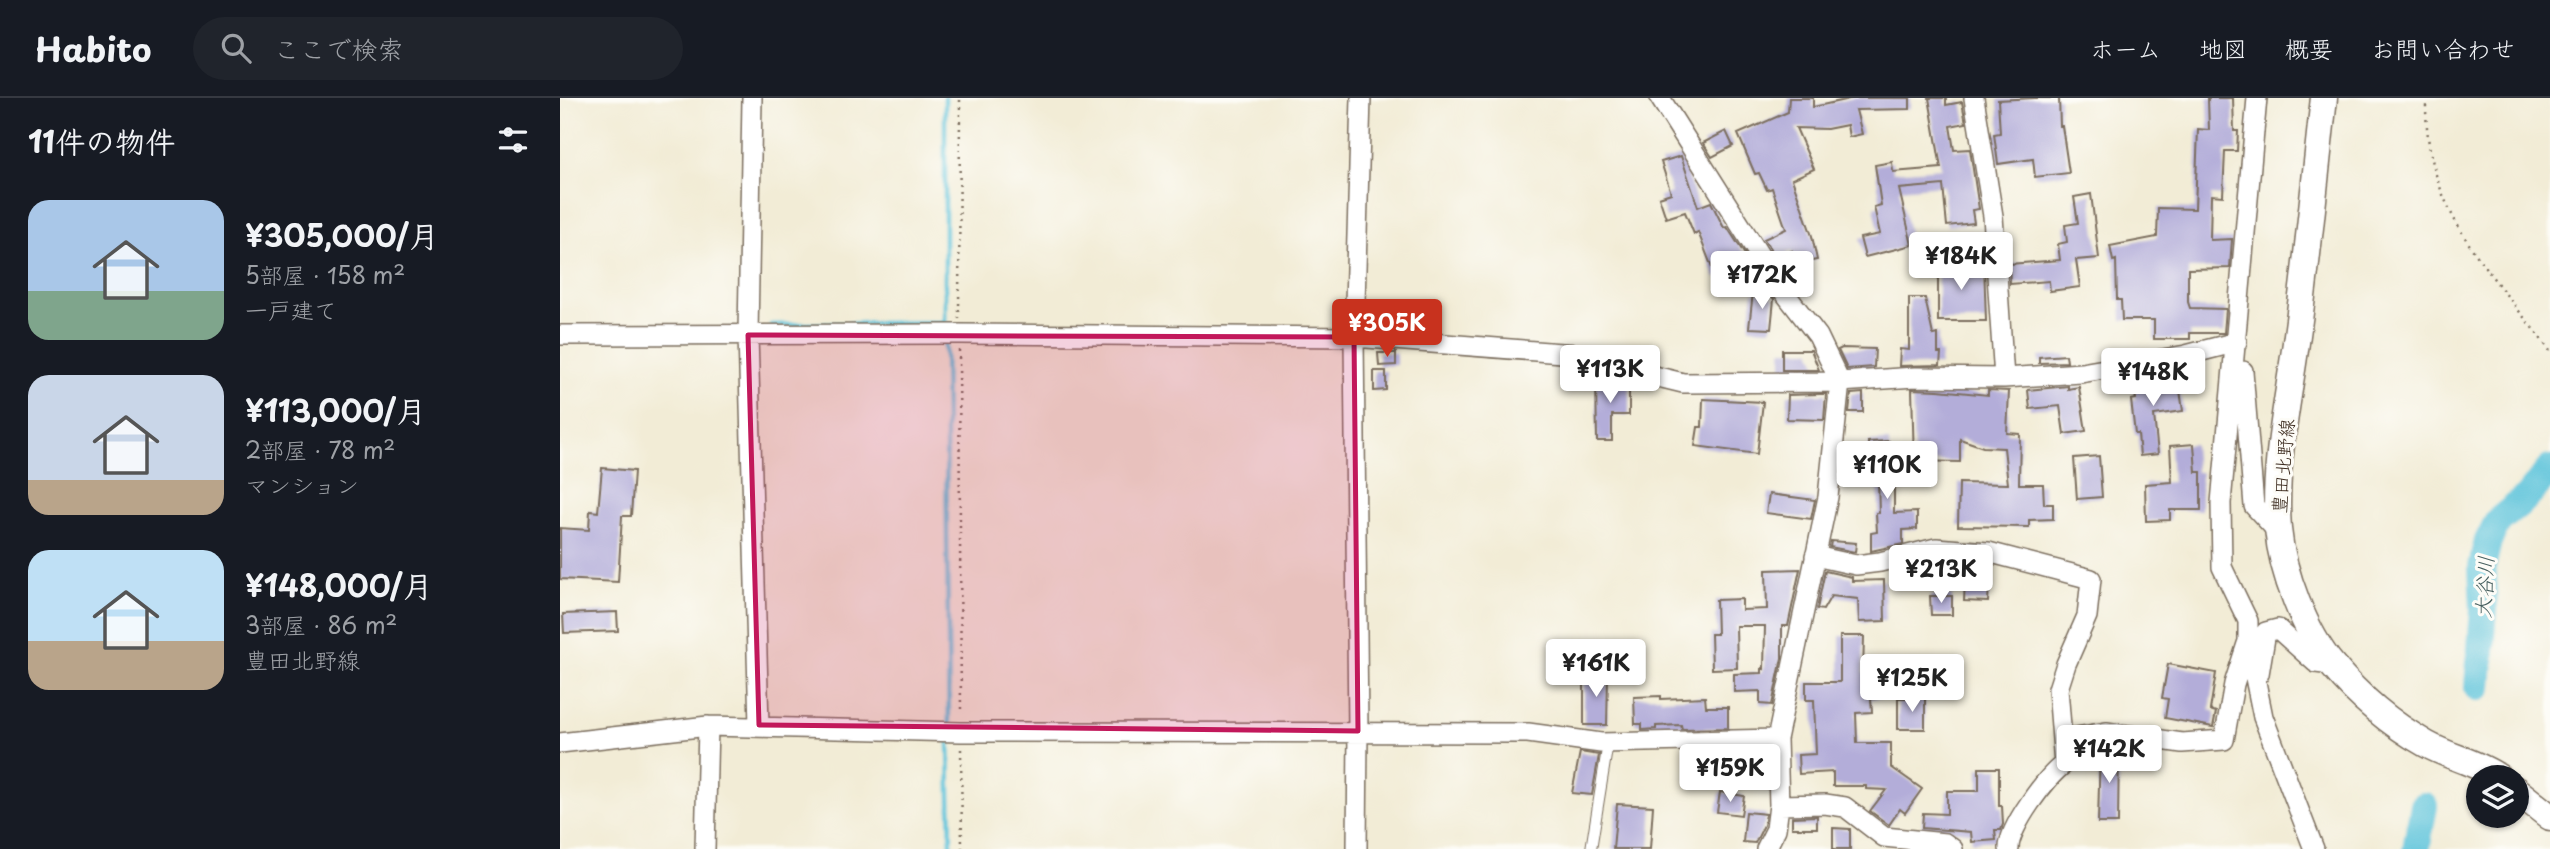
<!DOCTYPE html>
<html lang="ja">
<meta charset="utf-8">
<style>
:root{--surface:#171b24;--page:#20242c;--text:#f1f3f6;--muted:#9ea1a6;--line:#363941;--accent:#c8321e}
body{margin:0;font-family:"Playpen Sans","Klee One",sans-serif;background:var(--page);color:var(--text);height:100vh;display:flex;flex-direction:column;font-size:26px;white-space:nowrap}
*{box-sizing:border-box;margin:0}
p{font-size:23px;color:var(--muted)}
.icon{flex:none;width:38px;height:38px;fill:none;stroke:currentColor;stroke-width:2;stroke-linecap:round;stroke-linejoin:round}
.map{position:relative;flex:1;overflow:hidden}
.details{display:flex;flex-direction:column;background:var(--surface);width:560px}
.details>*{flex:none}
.tools{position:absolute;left:1906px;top:667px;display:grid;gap:14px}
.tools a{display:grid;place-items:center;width:63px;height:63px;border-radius:50%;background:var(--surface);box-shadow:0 2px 5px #0004;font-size:35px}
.price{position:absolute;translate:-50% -60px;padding:0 16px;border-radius:7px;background:#fff;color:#222;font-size:23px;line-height:46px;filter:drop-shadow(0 2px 4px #0008)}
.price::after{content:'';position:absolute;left:50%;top:42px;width:21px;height:16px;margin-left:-10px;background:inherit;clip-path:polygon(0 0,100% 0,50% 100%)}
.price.on{background:var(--accent);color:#fff}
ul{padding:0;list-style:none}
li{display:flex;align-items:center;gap:21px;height:175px;padding:0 28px}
li span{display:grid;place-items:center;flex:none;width:196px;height:140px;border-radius:21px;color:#555}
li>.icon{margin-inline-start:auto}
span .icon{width:84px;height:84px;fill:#fffc;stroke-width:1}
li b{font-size:30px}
h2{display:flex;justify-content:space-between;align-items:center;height:84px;padding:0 28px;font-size:30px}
header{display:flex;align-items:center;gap:42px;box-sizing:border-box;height:98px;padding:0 35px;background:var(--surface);border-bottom:2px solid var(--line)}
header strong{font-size:33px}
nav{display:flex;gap:38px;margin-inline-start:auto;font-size:24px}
.search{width:490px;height:63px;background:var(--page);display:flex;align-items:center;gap:18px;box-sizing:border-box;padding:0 24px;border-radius:38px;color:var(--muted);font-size:26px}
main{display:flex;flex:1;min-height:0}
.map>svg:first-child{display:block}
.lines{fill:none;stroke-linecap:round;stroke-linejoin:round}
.stream{stroke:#5cc3da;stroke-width:4.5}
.river{stroke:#5cc3da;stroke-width:28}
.building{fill:#b3add9}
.service-casing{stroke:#7b6e5e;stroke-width:12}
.minor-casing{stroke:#7b6e5e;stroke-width:22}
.secondary-casing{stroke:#7b6e5e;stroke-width:29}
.path{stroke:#7b6e5e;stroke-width:2.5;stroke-dasharray:2 5;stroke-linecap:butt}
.service{stroke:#fff;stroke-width:10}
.minor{stroke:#fff;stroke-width:19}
.secondary{stroke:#fff;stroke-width:26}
.marked{fill:#c2185b;fill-opacity:0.2;stroke:#c2185b;stroke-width:5;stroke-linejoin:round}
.labels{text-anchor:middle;stroke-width:6;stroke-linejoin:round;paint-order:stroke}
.street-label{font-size:19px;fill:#3b2a1e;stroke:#fdfcf7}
.water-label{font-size:21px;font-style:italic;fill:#476060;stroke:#fdfcf7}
</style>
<header>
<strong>Habito</strong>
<div class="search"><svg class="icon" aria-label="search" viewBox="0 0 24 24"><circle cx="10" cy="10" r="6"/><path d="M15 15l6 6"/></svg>ここで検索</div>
<nav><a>ホーム</a><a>地図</a><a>概要</a><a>お問い合わせ</a></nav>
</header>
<main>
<section class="details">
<h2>11件の物件<svg class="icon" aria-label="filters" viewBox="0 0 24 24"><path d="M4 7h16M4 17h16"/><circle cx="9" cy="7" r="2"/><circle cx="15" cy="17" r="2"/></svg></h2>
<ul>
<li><span style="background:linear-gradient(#a9c7e8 65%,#7fa58c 0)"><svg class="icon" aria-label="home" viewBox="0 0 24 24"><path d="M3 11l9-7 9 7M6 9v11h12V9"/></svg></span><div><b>¥305,000/月</b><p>5部屋 · 158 m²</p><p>一戸建て</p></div></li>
<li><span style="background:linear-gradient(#c9d6e8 75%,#b9a48a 0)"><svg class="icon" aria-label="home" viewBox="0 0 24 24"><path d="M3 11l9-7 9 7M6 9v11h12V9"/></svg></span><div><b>¥113,000/月</b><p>2部屋 · 78 m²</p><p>マンション</p></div></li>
<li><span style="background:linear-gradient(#bfe0f5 65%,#b9a48a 0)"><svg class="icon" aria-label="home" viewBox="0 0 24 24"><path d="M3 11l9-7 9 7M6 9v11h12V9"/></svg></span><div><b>¥148,000/月</b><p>3部屋 · 86 m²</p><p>豊田北野線</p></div></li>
</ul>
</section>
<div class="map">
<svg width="1990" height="751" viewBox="0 0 1990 751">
<rect width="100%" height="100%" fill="#fdfcf7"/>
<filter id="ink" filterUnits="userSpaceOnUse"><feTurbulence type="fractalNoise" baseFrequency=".0143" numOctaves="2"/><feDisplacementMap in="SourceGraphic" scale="14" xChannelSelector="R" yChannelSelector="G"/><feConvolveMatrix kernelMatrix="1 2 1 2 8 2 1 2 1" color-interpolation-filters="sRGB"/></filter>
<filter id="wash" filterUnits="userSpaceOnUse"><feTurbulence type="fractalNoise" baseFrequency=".00686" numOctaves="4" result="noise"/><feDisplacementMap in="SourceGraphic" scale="28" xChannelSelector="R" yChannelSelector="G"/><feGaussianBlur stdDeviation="1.57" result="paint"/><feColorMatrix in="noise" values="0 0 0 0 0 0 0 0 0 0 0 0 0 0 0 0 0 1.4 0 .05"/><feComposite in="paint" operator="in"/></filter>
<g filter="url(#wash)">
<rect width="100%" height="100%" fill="#f2ecd6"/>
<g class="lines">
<!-- stream -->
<path class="stream" d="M211,227l174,-3
M385,232v-232
M385,241l4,387
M389,640l2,111"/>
<!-- river -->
<path class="river" d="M1918,589l6,-78 -2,-42 6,-26 10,-20 29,-24 23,-28
M1856,751l8,-43"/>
</g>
<g id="blocks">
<!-- building -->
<path class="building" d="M1229,0h24v9l41,-9h56v11l-54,1 6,24 -13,3 -2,-12 -20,4 -31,-1 18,41 -22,10 20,57 5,24 -22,4 -3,-13 -16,7 -12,-19 22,-10 -14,-41 -5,2 -8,-17 -4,1 -17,-40 50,-22z
M1369,0h17v7l16,-3 4,21 -16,3 4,24 16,-1 9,60 -7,1 2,13 -27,3 -4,-41 -44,4 13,56 -47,12 -5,-19 20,-4 -6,-27 7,-2 -6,-40 17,-3 1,10 48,-4z
M1474,0h25l1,28h2l7,47 -34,4 -2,-18 -35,5 -4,-30 6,-1 -2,-33z
M1648,0h25l1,33h4l-1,20h-12l-2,45 -12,-1 -1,45 22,-1 -2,29 -42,1v33l2,6 36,1 -2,24h-34v6h-36v-19h-32l-1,-20h-4l-1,-40 -3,1 -3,-15 47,-9 1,-29 37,1 3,-80 11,1z
M1166,33l7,15 -21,11 -9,-14z
M1121,58l17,51 13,-5 13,26 3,-1 24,37 -35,14 -18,-46 -4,2 -9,-22 -19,6 -7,-21 12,-4 -10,-31z
M1531,96l8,64 -23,2 4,27 -30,4 -1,-10 -39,3 -1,-20 51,-4 -2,-16 9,-2 -2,-17 13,-2 -4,-26z
M1419,164v4l5,-1 2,56h-48v-58z
M1193,194l16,1 5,6 -3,30 -22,-1z
M1349,200h16l8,37 5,-1v19h3l-1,12 -41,1 1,-17 9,1z
M1282,250l33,1 -1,18 -27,2 -9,-19z
M1222,252h29l8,20h-37z
M818,255h18v12l-17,1z
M1506,257l1,7 -28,1v-6z
M814,273h12v19l-12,1z
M1590,276l1,5 27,-3 5,35 -29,4 4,39 -18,2 -2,-22h-3l-4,-34 5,-1 -4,-22z
M1036,279l33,6v32h-17v26h-15z
M1508,288v3l11,-2 7,44 -22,3 -4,-28 -30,3 -2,-19z
M1352,291l26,1 50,5v-5l21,1 -2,42 13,1 -1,50h24l1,20h9v15l-24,1v7l-71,-1 1,-43 49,1 -4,-36 -21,-1 -23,-8v23l-46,-1z
M1303,295v19h-14l2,-18z
M1260,296h6l-2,26 -37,-1 1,-24z
M1143,301l60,3 -6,52 -62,-8 3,-19h4z
M1329,343l1,41h4v31l23,-1v17l-14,1v14l-32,7v-18l6,-1 -1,-19h3l-1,-35h-9l-1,-36z
M1634,346l2,28h5v38h-31v10l-24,1 -1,-37 27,-2 -2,-36z
M1539,358l3,41 -25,2 -3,-41z
M42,370l32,3 -3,45h-9l-4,66 -58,-3v-51l29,2 1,-19 8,1z
M1209,396l46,6 -4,19 -45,-6z
M1271,443l25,2 -1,9 -25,-5z
M1406,466l24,1 -2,37 -24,-1z
M1240,471l-12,57h-6v32l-10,47 -12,-1v-13l-26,1v-18l28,-1v-5l2,1 1,-43h-29l1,42 -25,1 -1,-35h6l-1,-34 26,-1v11l25,-1 -1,-39z
M1265,473l27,6v4l32,-1 1,41 -26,1 -1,-23 -27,-3 -8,14 -6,-1z
M1370,498h22v19h-21z
M57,514l1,19 -54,2 -1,-19z
M1280,538h24l-1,38 36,-5 4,25 -32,5 1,13 -16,1 1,30h34v24l31,22 -17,24 -5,-4 -11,16 -19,-14 16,-21 -20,-1v-3h-33v-14l-34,2 -1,-19 18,-1 -2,-54h-8v-18h34z
M1608,566l48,9 -6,37 6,2 -3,15 -48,-9 3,-19 -6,-1z
M1024,575l24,1 -1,51h-23z
M1101,598v3l44,-2 1,10h22v21l-46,1 -1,-4 -25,1v3l-14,1v-6h-7l-1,-27z
M1338,600h27v31h-27z
M1540,647l19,1 -1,77h-20z
M1020,654l19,3 -7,40 -20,-2z
M1419,670h20v38h3l1,18 -2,6h-6l1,10 -24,2 -1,-10 -49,-4 1,-15 24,1v-23h32z
M1160,694l24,4 -3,19 -24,-3z
M1057,706l36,2 -3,43h-37z
M1186,714l20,2 -2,11 -9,18 -12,-1z
M1257,718v12h-25v-11z
M1273,730l17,1v20h-17z"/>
</g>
</g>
<g filter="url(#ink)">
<use href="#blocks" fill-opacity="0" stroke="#7b6e5e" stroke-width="2"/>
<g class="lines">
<defs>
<path id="service" d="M1031,751l17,-106"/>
<path id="minor" d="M192,0l-4,237 11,390
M1100,0l117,185 41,53 22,46 -12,115 -51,242 2,66 -3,24 -10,20
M1414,0l19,118 11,162
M1697,0l-36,405 1,64 26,54v22l15,74 51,132
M0,237l399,-1 395,3 221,17 34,11 74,18 157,-1 75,-5 89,1 77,-5 105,-18 51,-13
M1683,273l11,135 25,27
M1255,458l41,9 24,-3 56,-14 52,4 103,27 -4,37 -21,48 -8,25 6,75c-17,12 -56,64 -55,85
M1699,576l7,-42 12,-3 38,34 16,2
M1504,641l42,-7 76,11 42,-3 10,-56 13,-40
M0,645l148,-17 253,6 567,1 73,10 176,-4
M1219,707l46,-1 20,3 39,30 61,6 8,6
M145,751l3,-123
M797,751l1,-118 -4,-394 7,-239"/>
<path id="secondary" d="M1764,0c-9,79 -16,158 -27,237 -8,63 -24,130 -19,194 4,43 27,104 55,137 25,30 58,58 93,78 23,13 50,18 72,33
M1956,692l34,27"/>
</defs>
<!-- service casing -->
<use href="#service" class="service-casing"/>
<!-- minor casing -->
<use href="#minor" class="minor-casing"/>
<!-- secondary casing -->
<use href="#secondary" class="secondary-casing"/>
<!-- path -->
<path class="path" d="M1866,0c-2,114 61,168 124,253
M399,221l1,-221
M399,252l2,364
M401,651l1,100"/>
<!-- service -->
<use href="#service" class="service"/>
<!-- minor -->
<use href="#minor" class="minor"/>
<!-- secondary -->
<use href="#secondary" class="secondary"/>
</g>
</g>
<!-- marked area -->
<path class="marked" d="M188,237l606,2 4,394 -599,-6z"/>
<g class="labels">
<!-- street labels -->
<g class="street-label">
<text transform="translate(1723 368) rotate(-85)" y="7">豊田北野線</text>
</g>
<!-- water labels -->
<g class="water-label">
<text transform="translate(1925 489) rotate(-87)" y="7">大谷川</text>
</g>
</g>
</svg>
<div class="tools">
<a><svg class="icon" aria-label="layers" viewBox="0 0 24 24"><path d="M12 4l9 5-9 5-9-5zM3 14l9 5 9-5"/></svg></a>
</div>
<b class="price" style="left:1401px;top:194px">¥184K</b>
<b class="price" style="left:1202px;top:213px">¥172K</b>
<b class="price on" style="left:827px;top:261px">¥305K</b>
<b class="price" style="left:1050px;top:307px">¥113K</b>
<b class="price" style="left:1593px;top:310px">¥148K</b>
<b class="price" style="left:1327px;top:403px">¥110K</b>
<b class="price" style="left:1381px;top:507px">¥213K</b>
<b class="price" style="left:1036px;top:601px">¥161K</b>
<b class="price" style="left:1352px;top:616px">¥125K</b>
<b class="price" style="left:1549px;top:687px">¥142K</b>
<b class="price" style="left:1170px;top:706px">¥159K</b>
</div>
</main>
